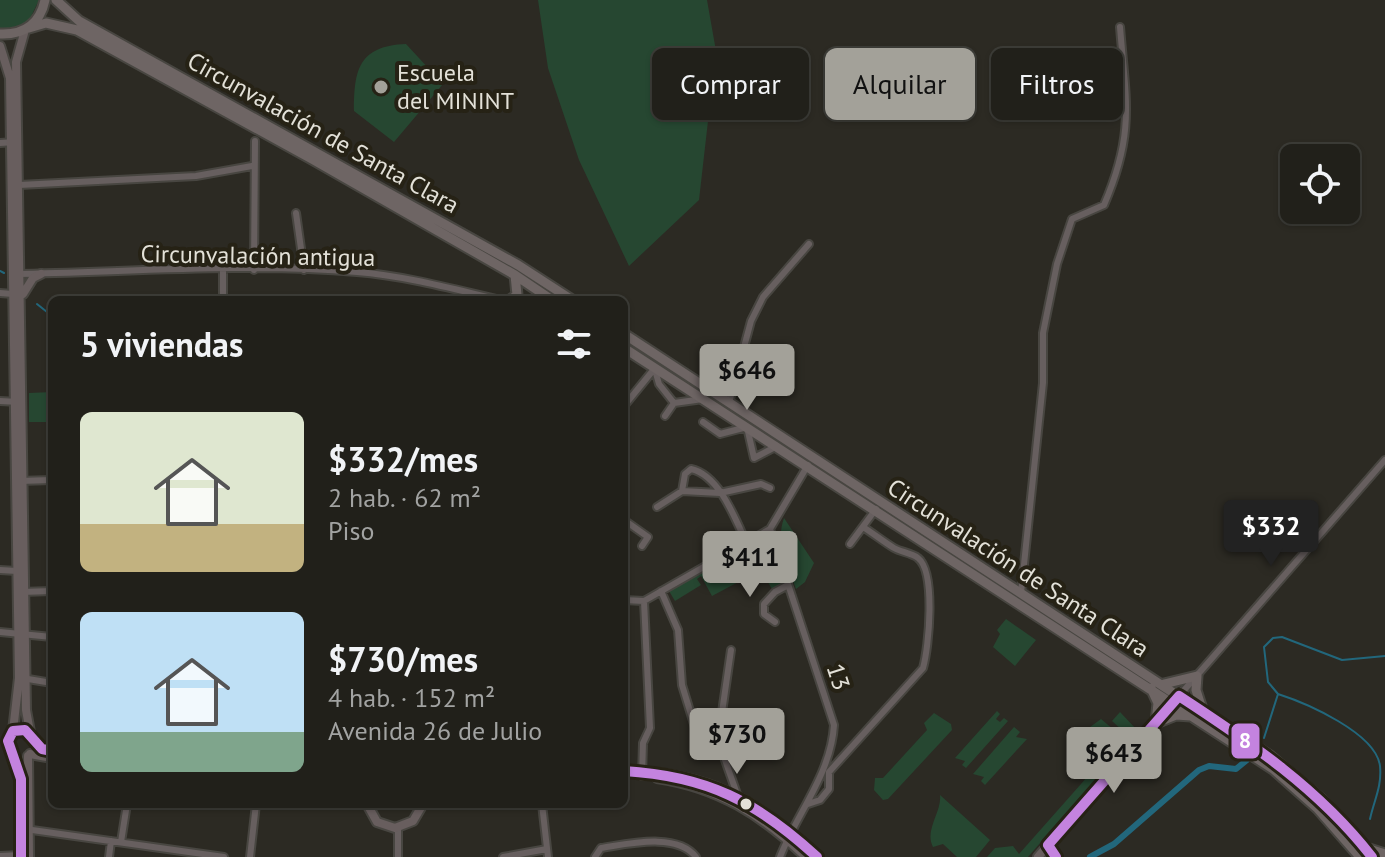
<!DOCTYPE html>
<html lang="es">
<meta charset="utf-8">
<style>
:root{--surface:#21201a;--page:#292823;--text:#f1f3f6;--muted:#a2a3a2;--line:#3e3e39;--accent:#a3a199}
body{margin:0;font-family:"PT Sans",sans-serif;background:var(--page);color:var(--text);height:100vh;display:flex;flex-direction:column;font-size:30px;white-space:nowrap}
*{box-sizing:border-box;margin:0}
p{font-size:26px;color:var(--muted)}
.icon{flex:none;width:44px;height:44px;fill:none;stroke:currentColor;stroke-width:2;stroke-linecap:round;stroke-linejoin:round}
.map{position:relative;flex:1;overflow:hidden}
.drawer{position:absolute;left:48px;top:296px;width:580px;height:512px;display:flex;flex-direction:column;background:var(--surface);border-radius:12px;box-shadow:0 2px 6px #0004,0 0 0 2px var(--line)}
.drawer>*{flex:none}
.hud{position:absolute;left:652px;top:48px;width:612px;height:72px;display:flex;gap:16px}
.buttons{position:absolute;left:1280px;top:144px;display:grid;gap:16px}
.buttons a{display:grid;place-items:center;width:80px;height:80px;border-radius:12px;background:var(--surface);box-shadow:0 2px 6px #0004,0 0 0 2px var(--line);font-size:40px}
.price{position:absolute;translate:-50% -68px;padding:0 18px;border-radius:8px;background:var(--accent);color:#111;font-size:26px;line-height:52px;filter:drop-shadow(0 2px 4px #0008)}
.price::after{content:'';position:absolute;left:50%;top:48px;width:24px;height:18px;margin-left:-12px;background:inherit;clip-path:polygon(0 0,100% 0,50% 100%)}
.price.current{background:#222;color:#fff}
ul{padding:0;list-style:none}
li{display:flex;align-items:center;gap:24px;height:200px;padding:0 32px}
li span{display:grid;place-items:center;flex:none;width:224px;height:160px;border-radius:12px;color:#555}
li>.icon{margin-inline-start:auto}
span .icon{width:96px;height:96px;fill:#fffc;stroke-width:1}
li b{font-size:34px}
h2{display:flex;justify-content:space-between;align-items:center;height:96px;padding:0 32px;font-size:34px}
.pill{padding:0 28px;border-radius:12px;background:var(--surface);box-shadow:0 2px 6px #0004,0 0 0 2px var(--line);font-size:28px;line-height:72px}
.pill.current{background:var(--accent);color:#111}
.map>svg:first-child{display:block}
.green{fill:#264731}
.lines{fill:none;stroke-linecap:round;stroke-linejoin:round}
.stream{stroke:#22677c;stroke-width:2}
.canal{stroke:#22677c;stroke-width:6}
.minor-casing{stroke:#484641;stroke-width:10}
.major-casing{stroke:#484641;stroke-width:12}
.highway-casing{stroke:#484641;stroke-width:13}
.minor{stroke:#675f5f;stroke-width:6}
.major{stroke:#685e5e;stroke-width:8}
.highway{stroke:#6e6564;stroke-width:9}
.bus-1-casing{stroke:#262215;stroke-width:16}
.bus-1{stroke:#c483df;stroke-width:10}
.poi-dot{fill:#a3a199;stroke:#262215;stroke-width:3}
.bus-dot{fill:#e3e1d8;stroke:#262215;stroke-width:3}
.labels{text-anchor:middle;stroke-width:8;stroke-linejoin:round;paint-order:stroke}
.poi-label{font-size:24px;fill:#e3e1d8;stroke:#262215;text-anchor:start}
.street-label{font-size:24px;fill:#e3e1d8;stroke:#262215}
.line-badge{stroke:#262215;stroke-width:3}
.badge-label{font-size:22px;text-anchor:middle;font-weight:bold;fill:#fff}
</style>
<div class="map">
<svg width="1385" height="857" viewBox="0 0 1385 857">
<rect width="100%" height="100%" fill="#2c2a23"/>
<!-- green -->
<path class="green" d="M0,0h39l-11,23 -25,7 -3,-2z
M538,0h169l9,51 -17,149 -70,66 -50,-106 -31,-92z
M406,44l37,40 -49,58 -40,-31c0,-42 5,-65 52,-67z
M52,392v30h-23v-29z
M784,518l30,45 -9,19 -9,7c-9,-25 -21,-46 -12,-71z
M763,539l9,10 9,37 -9,3 -20,-33 -15,10 7,13 -32,17 -11,-20 -4,3 4,6 -26,16 -6,-10z
M1006,619l30,21 -21,26 -22,-19 7,-13 -3,-4z
M997,711l3,3 -4,5 4,3 4,-4 4,3 -42,47 -4,-3 3,-4 -10,-3z
M1120,712l17,18 -16,20 -5,-1 2,-6 -7,-6 -8,5 -13,-15 11,-8 19,16 3,-4 -11,-10z
M934,713l17,11 1,6 -64,69 -5,1 -9,-10 1,-12h8l44,-48 -3,-7z
M1014,727l6,5 -4,5 11,2 -42,46 -4,-4 3,-4 -11,-3z
M1100,754l10,8 -82,95h-41l8,-9 18,-2 6,8 77,-87z
M940,795l50,45 -14,17h-19l-14,-13 -10,3c-9,-17 9,-35 7,-52z"/>
<g class="lines">
<!-- stream -->
<path class="stream" d="M0,271l4,2
M37,304l15,12
M1278,694c28,9 98,39 102,72 2,21 -6,34 -10,53
M1264,738l14,-44 -10,-12 -4,-35 9,-9 9,-1 60,23 43,-4"/>
<!-- canal -->
<path class="canal" d="M1090,857l24,-13 85,-74 10,-4 27,3 11,-9"/>
<defs>
<path id="minor" d="M0,143l15,-1
M19,185l177,-9 56,-10
M296,213l8,57
M254,270l1,-129
M16,274c113,-2 228,-11 341,-2 49,4 96,17 144,28
M0,293l13,1
M223,300v-30
M655,370l4,14 15,19 29,-4
M0,401l19,1
M729,403l22,-82 12,-24 46,-53
M624,406l31,-38
M665,416l9,-13
M703,422l17,12 27,-7 7,31 23,-12
M19,481l33,-1
M682,491l3,-17 6,-5c28,6 44,49 55,73
M657,507l25,-16 38,2 41,-9 9,4
M624,520l24,17 -6,9
M770,529l64,196c-3,49 -37,88 -54,132
M850,544l26,-35
M0,570l17,1
M661,591l17,39 4,55 19,62 9,5 11,-2
M21,592l31,-1
M1021,593l22,-210v-50l14,-69 15,-45 32,-14c31,-72 22,-103 16,-178
M624,600l20,1 126,-72 38,-64
M775,622l-11,-8v-10l11,-12 13,-7
M0,632l52,5
M731,650l-13,90 19,54
M22,678l30,5
M1179,696l206,-236
M642,776l1,-33 7,-15 -6,-127
M542,804l6,53
M808,804l12,-4 9,-11v-17l94,-104c6,-21 13,-96 -5,-110 -6,-5 -17,-6 -24,-10 -10,-6 -20,-14 -31,-21
M398,827v30
M25,829l199,28
M121,842l6,-38
M1048,845l8,12
M0,856l21,-1
M109,857l2,-16
M250,857l6,-53
M503,857l44,-8
M595,857l6,-9c27,-4 76,-16 95,9"/>
<path id="major" d="M25,30l-9,32 10,648 4,22
M0,46l10,32 9,600 -6,53
M23,294l10,-16 8,-4
M30,754l22,4
M28,756l1,101
M624,771c84,1 134,29 193,86
M657,778c61,9 105,37 149,79
M367,804l10,18 18,6 18,-7 10,-17
M21,857c0,-27 5,-62 -2,-88 -4,-15 -19,-23 -6,-38l12,-1 17,19 10,2
M1038,857l136,-156"/>
<path id="highway" d="M56,0l23,21 439,244 54,35
M29,28l17,-5 31,7 235,129 203,116 37,25
M0,34c24,1 40,-10 45,-34
M510,300l7,-5 -2,-20
M624,334l646,422 51,43 51,58
M624,348l649,421 45,40 42,48
M1164,684l33,-8 -1,14 6,19
M1151,688l7,15 -2,20
M1156,723l20,-8 15,1
M1366,848l19,6"/>
</defs>
<!-- minor casing -->
<use href="#minor" class="minor-casing"/>
<!-- major casing -->
<use href="#major" class="major-casing"/>
<!-- highway casing -->
<use href="#highway" class="highway-casing"/>
<!-- minor -->
<use href="#minor" class="minor"/>
<!-- major -->
<use href="#major" class="major"/>
<!-- highway -->
<use href="#highway" class="highway"/>
<defs>
<path id="bus-1" d="M624,771c83,5 132,30 193,86
M21,857v-78l-13,-38 5,-10 12,-1 17,19 10,2
M1056,857l-8,-12 131,-149c72,47 140,93 193,161"/>
</defs>
<!-- bus-1 casing -->
<use href="#bus-1" class="bus-1-casing"/>
<!-- bus-1 -->
<use href="#bus-1" class="bus-1"/>
</g>
<!-- markers -->
<circle class="poi-dot" cx="381" cy="87" r="8"/>
<circle class="bus-dot" cx="746" cy="804" r="7"/>
<g class="labels">
<!-- poi labels -->
<g class="poi-label">
<text x="397" y="81">Escuela<tspan x="397" dy="28">del MININT</tspan></text>
</g>
<!-- street labels -->
<g class="street-label">
<text transform="translate(323 133) rotate(29)" y="8">Circunvalación de Santa Clara</text>
<text transform="translate(258 256) rotate(1)" y="8">Circunvalación antigua</text>
<text transform="translate(1018 568) rotate(33)" y="8">Circunvalación de Santa Clara</text>
<text transform="translate(838 677) rotate(72)" y="8">13</text>
</g>
</g>
<rect class="line-badge" x="1230" y="722" width="31" height="38" rx="8" fill="#c483df"/>
<g class="badge-label">
<text x="1245" y="748">8</text>
</g>
</svg>
<div class="buttons">
<a><svg class="icon" aria-label="locate" viewBox="0 0 24 24"><circle cx="12" cy="12" r="6"/><path d="M12 2v4M12 18v4M2 12h4M18 12h4"/></svg></a>
</div>
<b class="price" style="left:747px;top:412px">$646</b>
<b class="price current" style="left:1271px;top:568px">$332</b>
<b class="price" style="left:750px;top:599px">$411</b>
<b class="price" style="left:737px;top:776px">$730</b>
<b class="price" style="left:1114px;top:795px">$643</b>
<div class="hud">
<a class="pill">Comprar</a>
<a class="pill current">Alquilar</a>
<a class="pill">Filtros</a>
</div>
<section class="drawer">
<h2>5 viviendas<svg class="icon" aria-label="filters" viewBox="0 0 24 24"><path d="M4 7h16M4 17h16"/><circle cx="9" cy="7" r="2"/><circle cx="15" cy="17" r="2"/></svg></h2>
<ul>
<li><span style="background:linear-gradient(#dfe7d0 70%,#c2b280 0)"><svg class="icon" aria-label="home" viewBox="0 0 24 24"><path d="M3 11l9-7 9 7M6 9v11h12V9"/></svg></span><div><b>$332/mes</b><p>2 hab. · 62 m²</p><p>Piso</p></div></li>
<li><span style="background:linear-gradient(#bfe0f5 75%,#7fa58c 0)"><svg class="icon" aria-label="home" viewBox="0 0 24 24"><path d="M3 11l9-7 9 7M6 9v11h12V9"/></svg></span><div><b>$730/mes</b><p>4 hab. · 152 m²</p><p>Avenida 26 de Julio</p></div></li>
</ul>
</section>
</div>
